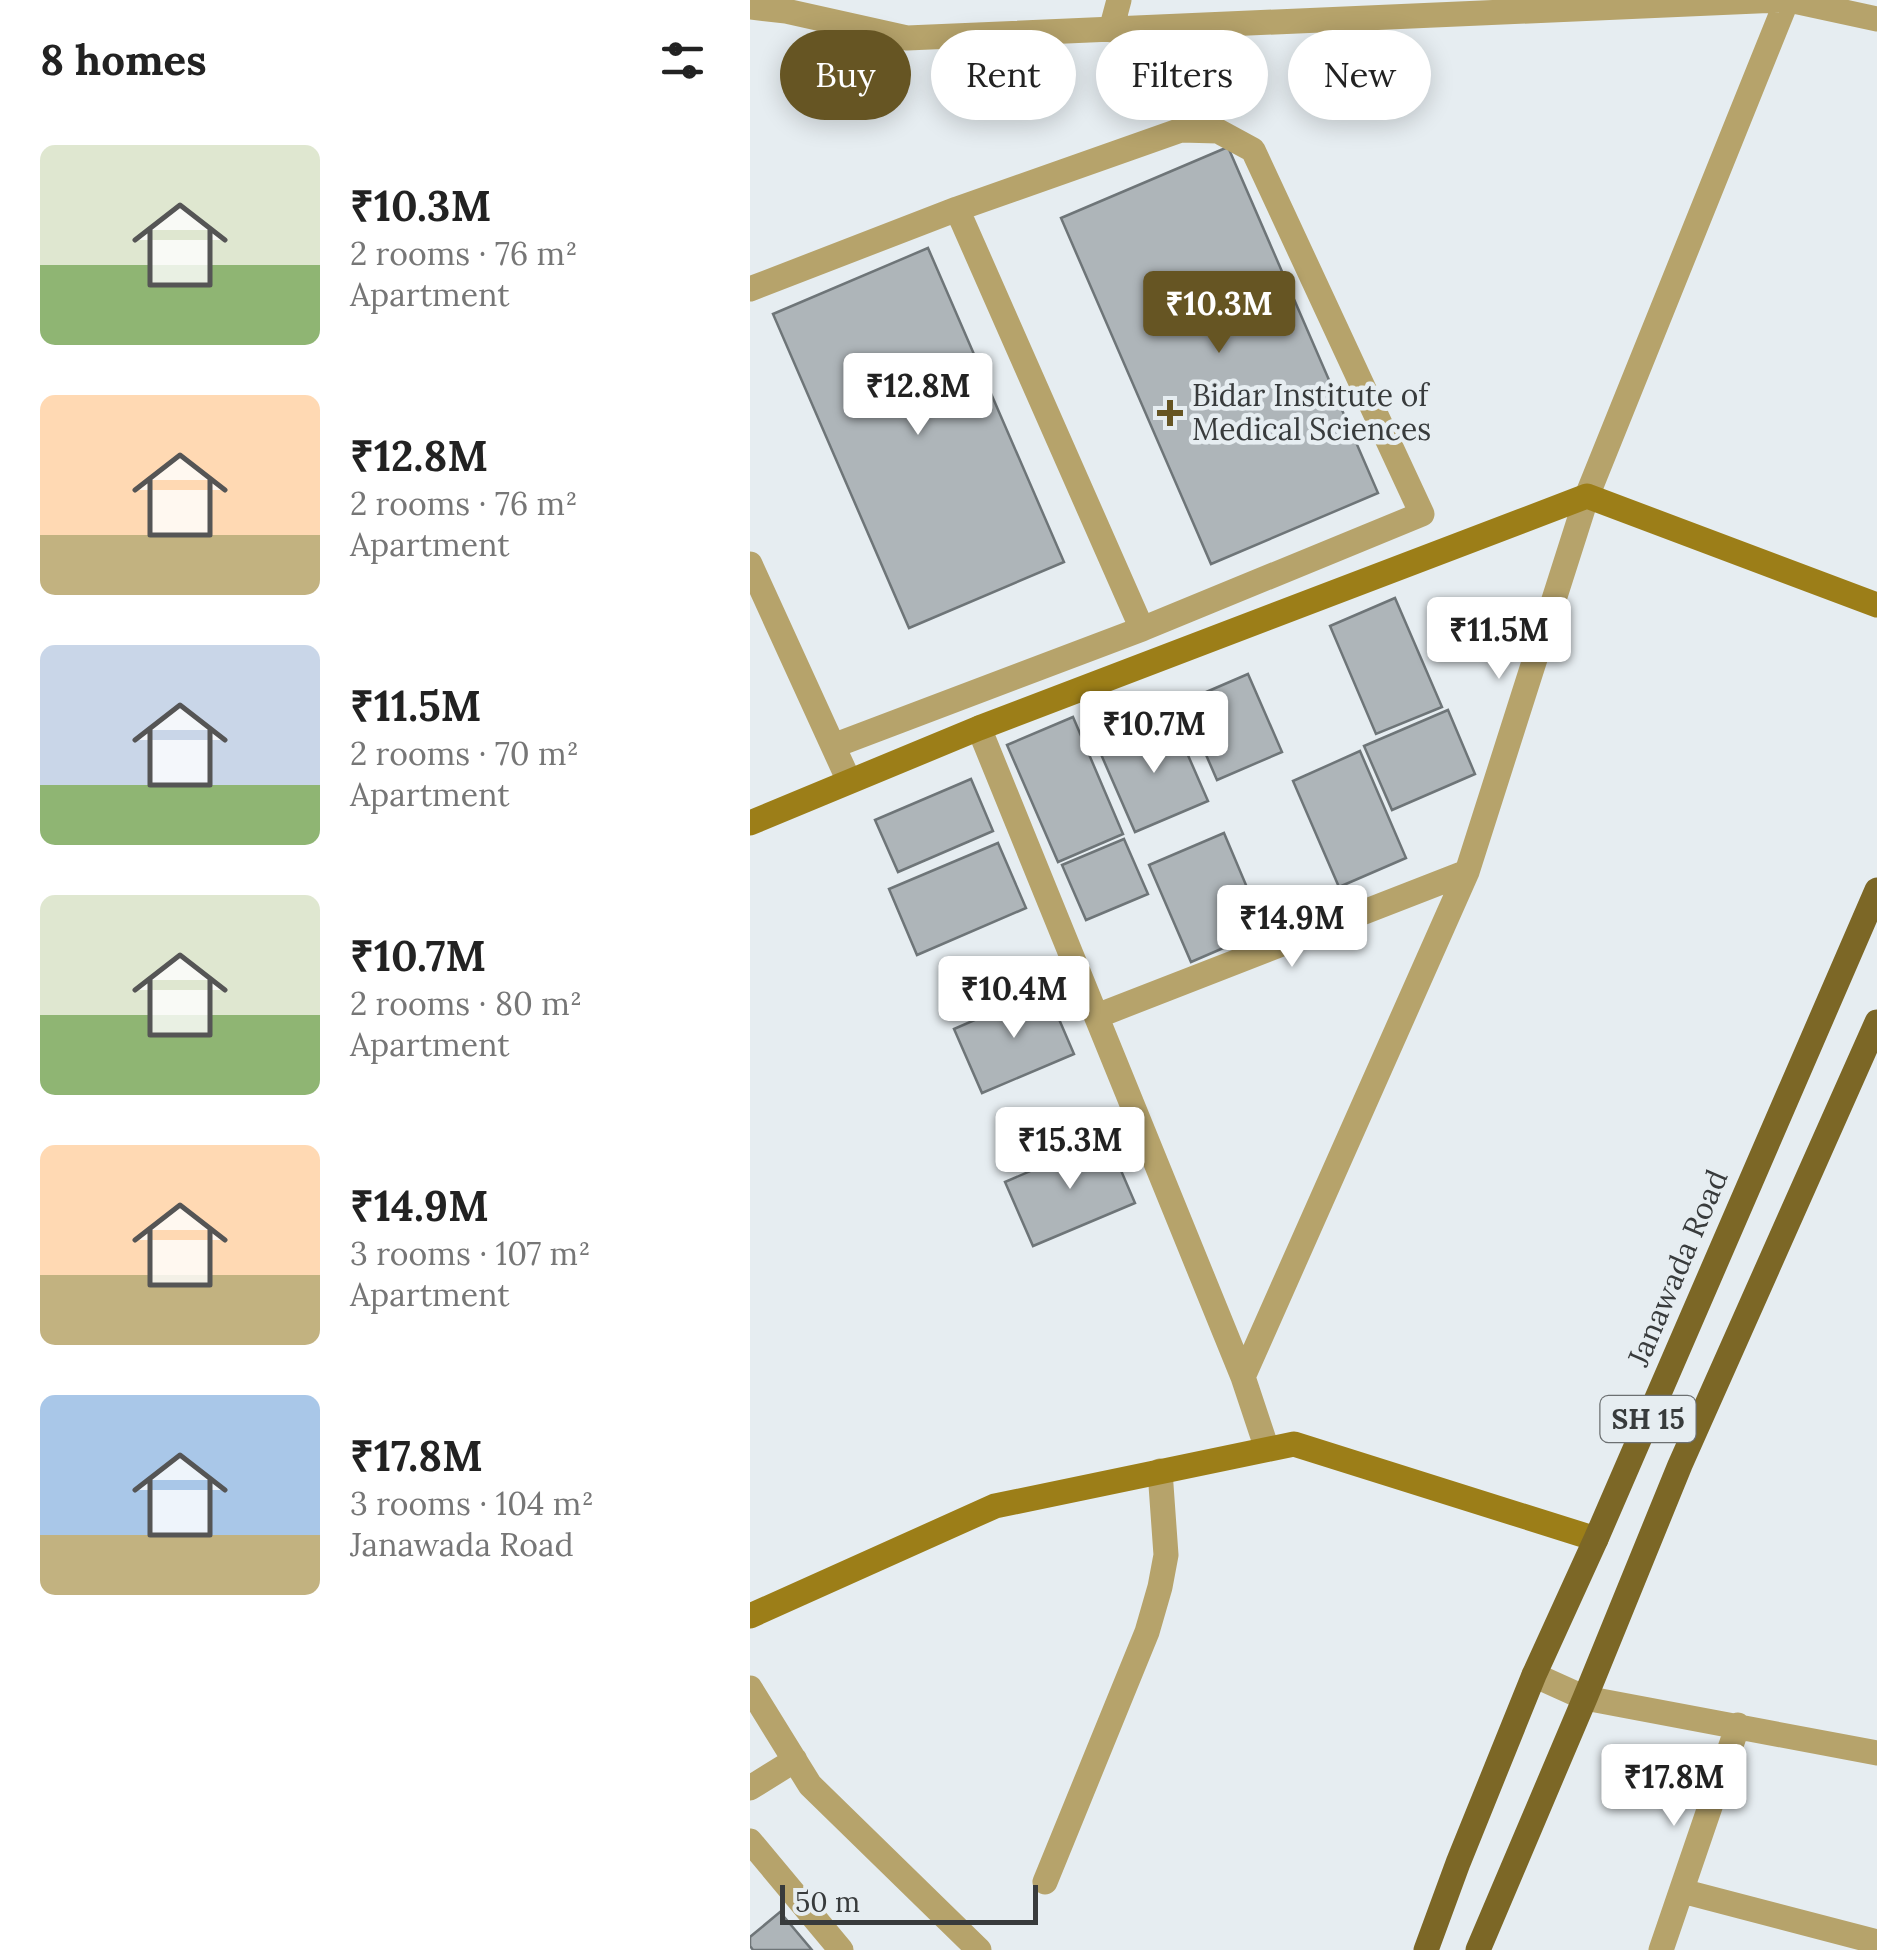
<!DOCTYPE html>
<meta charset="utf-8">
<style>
:root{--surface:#fff;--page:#f2f2f2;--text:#222;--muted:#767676;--accent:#665523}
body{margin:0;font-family:Lora,serif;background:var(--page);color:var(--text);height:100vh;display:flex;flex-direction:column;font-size:38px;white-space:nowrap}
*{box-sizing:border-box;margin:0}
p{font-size:32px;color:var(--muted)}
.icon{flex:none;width:55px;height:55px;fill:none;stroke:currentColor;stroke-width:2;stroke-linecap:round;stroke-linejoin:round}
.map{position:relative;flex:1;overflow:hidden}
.details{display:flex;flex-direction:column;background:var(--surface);width:750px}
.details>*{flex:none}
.banner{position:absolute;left:30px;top:30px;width:945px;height:90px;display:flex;gap:20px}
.scale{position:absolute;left:30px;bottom:25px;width:258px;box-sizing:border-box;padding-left:10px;border:5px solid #383b3c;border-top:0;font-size:28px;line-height:35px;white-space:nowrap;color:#383b3c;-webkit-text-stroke:8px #e6edf1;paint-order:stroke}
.price{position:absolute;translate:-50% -85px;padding:0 22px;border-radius:10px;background:#fff;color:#222;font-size:32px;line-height:65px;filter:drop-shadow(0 2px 5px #0008)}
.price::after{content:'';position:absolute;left:50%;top:60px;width:30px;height:22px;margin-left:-15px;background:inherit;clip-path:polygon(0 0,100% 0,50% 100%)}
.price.active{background:var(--accent);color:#fff}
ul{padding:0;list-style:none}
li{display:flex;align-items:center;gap:30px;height:250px;padding:0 40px}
li span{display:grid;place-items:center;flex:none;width:280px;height:200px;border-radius:15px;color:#555}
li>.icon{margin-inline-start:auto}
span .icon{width:120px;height:120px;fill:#fffc;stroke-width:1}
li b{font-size:42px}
h2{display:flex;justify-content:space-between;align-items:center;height:120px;padding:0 40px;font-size:42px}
.pill{padding:0 35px;border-radius:45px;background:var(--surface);box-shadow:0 5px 25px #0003;font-size:35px;line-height:90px}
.pill.active{background:var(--accent);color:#fff}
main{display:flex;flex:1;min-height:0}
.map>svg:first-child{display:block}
.building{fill:#aeb5b9;stroke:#6e7578;stroke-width:2.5}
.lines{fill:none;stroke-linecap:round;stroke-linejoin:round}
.street{stroke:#b6a36b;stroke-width:25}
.secondary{stroke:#9c7e18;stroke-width:25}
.primary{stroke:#7c6726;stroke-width:25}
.poi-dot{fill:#665523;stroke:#e6edf1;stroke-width:4}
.labels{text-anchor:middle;stroke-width:9;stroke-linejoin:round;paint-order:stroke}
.shield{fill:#e6edf1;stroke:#6c7072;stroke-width:2.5}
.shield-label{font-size:28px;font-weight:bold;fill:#383b3c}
.poi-label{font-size:30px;fill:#383b3c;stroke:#e6edf1;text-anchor:start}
.street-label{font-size:30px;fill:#383b3c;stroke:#e6edf1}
</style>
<main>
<section class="details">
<h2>8 homes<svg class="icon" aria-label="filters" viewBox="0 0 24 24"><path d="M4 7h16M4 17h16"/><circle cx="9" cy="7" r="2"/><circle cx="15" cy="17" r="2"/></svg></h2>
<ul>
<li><span style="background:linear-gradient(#dfe7d0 60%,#8fb573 0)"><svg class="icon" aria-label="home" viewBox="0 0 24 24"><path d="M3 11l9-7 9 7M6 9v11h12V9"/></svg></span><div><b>₹10.3M</b><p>2 rooms · 76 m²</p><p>Apartment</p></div></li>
<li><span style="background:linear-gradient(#ffd9b3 70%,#c2b280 0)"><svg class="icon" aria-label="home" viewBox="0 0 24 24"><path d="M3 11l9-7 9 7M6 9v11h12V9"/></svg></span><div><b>₹12.8M</b><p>2 rooms · 76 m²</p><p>Apartment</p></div></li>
<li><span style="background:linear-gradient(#c9d6e8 70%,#8fb573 0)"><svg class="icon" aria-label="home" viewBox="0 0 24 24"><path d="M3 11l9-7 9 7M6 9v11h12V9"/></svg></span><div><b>₹11.5M</b><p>2 rooms · 70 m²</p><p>Apartment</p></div></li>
<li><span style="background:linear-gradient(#dfe7d0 60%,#8fb573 0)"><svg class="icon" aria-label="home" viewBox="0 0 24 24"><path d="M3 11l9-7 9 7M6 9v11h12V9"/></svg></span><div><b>₹10.7M</b><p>2 rooms · 80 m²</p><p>Apartment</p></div></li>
<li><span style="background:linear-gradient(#ffd9b3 65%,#c2b280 0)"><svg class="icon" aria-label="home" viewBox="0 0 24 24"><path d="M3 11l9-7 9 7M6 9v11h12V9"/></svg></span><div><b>₹14.9M</b><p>3 rooms · 107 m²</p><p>Apartment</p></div></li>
<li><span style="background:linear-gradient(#a9c7e8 70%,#c2b280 0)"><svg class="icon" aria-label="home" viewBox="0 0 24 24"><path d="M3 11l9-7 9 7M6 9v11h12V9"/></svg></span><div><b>₹17.8M</b><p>3 rooms · 104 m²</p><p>Janawada Road</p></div></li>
</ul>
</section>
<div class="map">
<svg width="1127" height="1950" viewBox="0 0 1127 1950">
<rect width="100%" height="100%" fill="#e6edf1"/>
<!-- building -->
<path class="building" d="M478,147l150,346 -167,71 -150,-346z
M178,248l136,314 -155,66 -136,-314z
M645,598l47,109 -66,27 -46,-108z
M498,674l34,78 -65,28 -34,-78z
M698,710l27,64 -83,36 -28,-64z
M323,717l50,117 -65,28 -51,-117z
M423,721l35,80 -73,31 -35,-80z
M610,751l46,107 -67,29 -46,-106z
M221,779l22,52 -95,41 -23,-52z
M474,833l41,97 -74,32 -42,-97z
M374,839l24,55 -62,26 -24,-55z
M248,843l28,65 -109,47 -28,-66z
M296,989l28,65 -92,39 -28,-64z
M357,1138l28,65 -102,43 -28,-64z
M30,1912l32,38h-59l-3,-4v-9z"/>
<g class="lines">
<!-- street -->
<path class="street" d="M1039,0l88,19
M0,7l36,4 121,27 873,-38
M361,30l8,-30
M0,289l207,-80 224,-79 37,1 35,19 169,364 -280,115 -185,-420
M0,564l99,217
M229,728l264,649 24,72
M83,746l309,-117
M347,1016l370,-144
M493,1377l224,-505 120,-376 200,-496
M784,1675l51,23 292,55
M0,1688l60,97 169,165
M0,1788l45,-28
M0,1841l91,109
M295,1882l102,-250 13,-45 6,-32 -6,-84
M932,1891l195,51
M911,1950l77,-225"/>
<!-- secondary -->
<path class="secondary" d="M0,823l229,-95 608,-232 290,109
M0,1616l245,-110 299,-62 302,95"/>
<!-- primary -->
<path class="primary" d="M676,1950l32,-87 76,-188 62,-136 281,-649
M728,1950l107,-252 95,-233 197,-443"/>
</g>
<!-- markers -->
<path class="poi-dot" d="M415 398h10v10h10v10h-10v10h-10v-10h-10v-10h10z"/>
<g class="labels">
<!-- shield labels -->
<rect class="shield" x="850.5" y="1396" width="95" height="46" rx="8"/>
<g class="shield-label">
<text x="898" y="1429">SH 15</text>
</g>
<!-- poi labels -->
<g class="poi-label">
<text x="442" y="406">Bidar Institute of<tspan x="442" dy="34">Medical Sciences</tspan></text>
</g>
<!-- street labels -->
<g class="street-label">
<text transform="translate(928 1268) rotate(-67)" y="10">Janawada Road</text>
</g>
</g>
</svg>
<div class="scale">50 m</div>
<b class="price active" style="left:469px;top:356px">₹10.3M</b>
<b class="price" style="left:168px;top:438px">₹12.8M</b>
<b class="price" style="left:749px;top:682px">₹11.5M</b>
<b class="price" style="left:404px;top:776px">₹10.7M</b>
<b class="price" style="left:542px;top:970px">₹14.9M</b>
<b class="price" style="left:264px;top:1041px">₹10.4M</b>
<b class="price" style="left:320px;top:1192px">₹15.3M</b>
<b class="price" style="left:924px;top:1829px">₹17.8M</b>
<div class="banner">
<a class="pill active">Buy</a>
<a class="pill">Rent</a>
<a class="pill">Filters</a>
<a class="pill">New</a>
</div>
</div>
</main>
